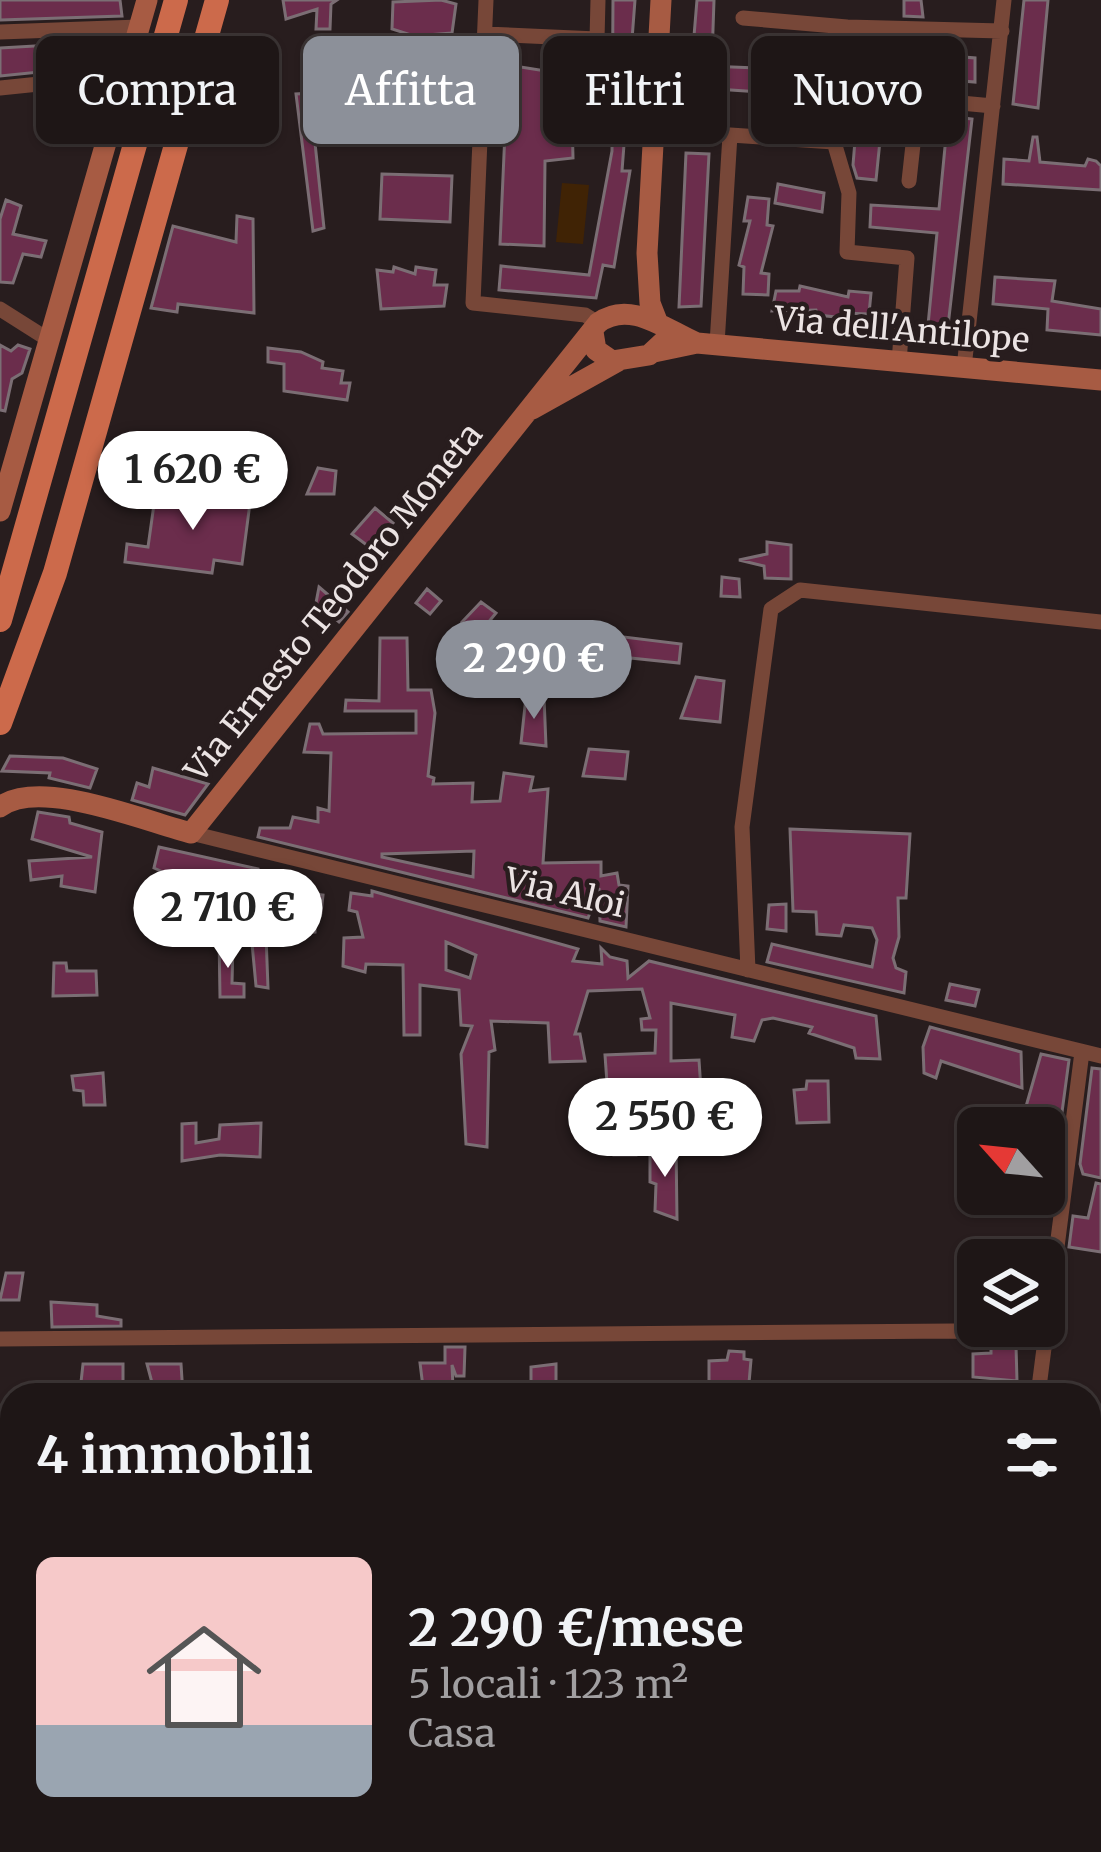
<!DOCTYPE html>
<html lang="it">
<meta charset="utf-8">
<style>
:root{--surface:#1e1616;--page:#261f1f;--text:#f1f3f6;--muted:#a19fa1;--line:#3c3535;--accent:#8c9099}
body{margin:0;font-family:Merriweather,serif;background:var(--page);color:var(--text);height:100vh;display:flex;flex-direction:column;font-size:45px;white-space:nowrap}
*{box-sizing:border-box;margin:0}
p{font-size:39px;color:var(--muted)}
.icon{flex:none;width:66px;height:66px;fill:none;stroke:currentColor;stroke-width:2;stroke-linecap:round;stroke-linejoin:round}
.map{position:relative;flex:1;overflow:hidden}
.panel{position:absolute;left:0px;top:1383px;width:1101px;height:471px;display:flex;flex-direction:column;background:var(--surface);border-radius:36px 36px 0 0;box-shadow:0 3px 9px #0004,0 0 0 3px var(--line)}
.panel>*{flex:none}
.hud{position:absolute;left:36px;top:36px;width:1029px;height:108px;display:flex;gap:24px}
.needle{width:78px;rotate:297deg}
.buttons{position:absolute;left:957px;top:1107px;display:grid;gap:24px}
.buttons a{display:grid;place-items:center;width:108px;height:108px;border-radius:18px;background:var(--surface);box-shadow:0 3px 9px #0004,0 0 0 3px var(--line);font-size:60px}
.price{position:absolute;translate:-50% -102px;padding:0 27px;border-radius:42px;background:#fff;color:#222;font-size:39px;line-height:78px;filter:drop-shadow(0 3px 6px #0008)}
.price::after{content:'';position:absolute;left:50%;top:72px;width:36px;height:27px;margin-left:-18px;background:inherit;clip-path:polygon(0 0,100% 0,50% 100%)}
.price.current{background:var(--accent);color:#fff}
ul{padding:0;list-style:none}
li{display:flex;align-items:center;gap:36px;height:300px;padding:0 36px}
li span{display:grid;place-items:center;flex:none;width:336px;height:240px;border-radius:18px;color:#555}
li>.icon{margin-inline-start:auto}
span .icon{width:144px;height:144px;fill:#fffc;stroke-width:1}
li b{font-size:51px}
h2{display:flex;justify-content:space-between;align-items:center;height:144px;padding:0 36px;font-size:51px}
.chip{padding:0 42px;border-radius:18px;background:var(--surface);box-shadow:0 3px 9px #0004,0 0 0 3px var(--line);font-size:42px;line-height:108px}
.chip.current{background:var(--accent);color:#fff}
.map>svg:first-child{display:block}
.green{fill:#402305}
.building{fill:#6b2d4c;stroke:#7b6e74;stroke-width:3;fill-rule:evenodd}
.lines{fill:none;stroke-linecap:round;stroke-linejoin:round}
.street{stroke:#774738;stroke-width:15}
.secondary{stroke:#a75b43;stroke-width:21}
.primary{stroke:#cc6a4b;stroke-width:24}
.labels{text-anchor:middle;stroke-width:9;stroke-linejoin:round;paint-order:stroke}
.street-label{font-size:33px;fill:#ebe3e3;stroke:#281d1e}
</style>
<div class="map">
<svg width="1101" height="1852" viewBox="0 0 1101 1852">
<rect width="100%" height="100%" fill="#281d1e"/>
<!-- green -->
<path class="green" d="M562,183l27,2 -6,59 -27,-2z"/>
<!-- building -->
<path class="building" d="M0,0h120l2,16 -122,4z
M283,0h54l-6,4 -1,25h-14l1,-20 -31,10z
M441,0l15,4 -4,29 -38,3 -22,-7 1,-27z
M613,0h22l-13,171h8l-16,96 -11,-2 -7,33 -97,-8 2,-24 88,9 23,-124z
M697,0h17l-2,58 -20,2z
M904,0h17l2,17 -19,-1z
M1024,0h24l-10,108 -25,-4z
M86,43l3,24 -89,9v-28z
M877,50l98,8v24l-97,-8z
M508,65l63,10 2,83 -28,3 -1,85 -44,-2z
M707,66l101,4 -2,25 -104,-7z
M314,74l16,1 -1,51 -16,-2 11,104 -11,3 -17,-137 17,-1z
M860,80l26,2 -10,98 -19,-2 -4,-13z
M419,87l26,2 -2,14 11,2 -1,22 -41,-4 -1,10 -24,-1v-17l-10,-2 2,-22 40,4z
M66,105l11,1 -1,9 11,1 -2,17 -35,-6 -1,-16 15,4z
M948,116l24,3 -24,207 -20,-1 9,-92 -67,-6 1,-22 68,4z
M1033,137h4l3,25 45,4 3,-7 8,2 5,5v24l-98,-6 1,-25 25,2z
M686,153l23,1 -8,152 -22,1z
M382,174l70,2 -2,46 -70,-3z
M778,184l46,9 -2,19 -47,-9z
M748,197l21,2 -2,26 6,1 -12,47 8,1 -1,21 -25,-1 1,-27 -5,-2 11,-44h-6z
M6,200l15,6 -8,28 33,7 -5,16 -18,-3 -10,29 -13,-1v-63z
M237,216l16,3 1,94 -76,-9 -1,8 -26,-4 22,-82 63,16z
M394,267l21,7 1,-7 20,3 -2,15h13l-3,21 -63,3 -4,-39 16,2z
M995,277l60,4 -3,20 49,8v26l-54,-5 1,-21 -55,-5z
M800,286l48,11 1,-6 22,2 -2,21 -24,-1v5l-27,-3 -2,-5 -44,1 4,-20h23z
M0,345l11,6 7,-6 12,4 -8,24 -10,6 -7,32 -5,-1z
M268,348l33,4 22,10 -1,6 21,3 -2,12h9l-3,17 -63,-9v-27l-16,-2z
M318,468l18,3 -2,23h-27z
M156,490l94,13 -8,61 -28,-4 -2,13 -87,-11 2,-18 21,3z
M375,508l18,15 -21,26 -20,-15z
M767,542l24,3v34l-26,-1 -1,-12 -25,-6 28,-6z
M722,577l17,2 1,18 -19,-1z
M319,587l29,25 -9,10 -23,-19z
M427,589l14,12 -11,13 -14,-11z
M481,602l15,11 -18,22 -16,-13z
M498,632l105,11 5,-8 73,9 -2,19 -182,-19z
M380,638h27l1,52h23l4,23 -7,63 6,2 -1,6 40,-1 -1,19 28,-1 4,-28 29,4 -3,14 18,-2 -5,74 58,-1v14l16,-3 2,12 9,1 -2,41 -26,-6 -1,-33 -11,30 -330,-81 2,-9h30l3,-11 25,5v-14l11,3 2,-58 -27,-1 6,-28h9l4,10 93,-1v-22h-71l1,-11 33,1zM474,851l-1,26 -91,-20v-3z
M696,677l28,4 -4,41 -39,-4z
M526,697h18l2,49 -25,-3z
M589,749l39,3 -3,27 -42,-3z
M10,756l53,2 34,11 -7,19 -41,-10 1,-5 -48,-2z
M153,768l55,16 -23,31 -53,-15 5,-17 12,4z
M38,812l31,5 1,6 32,9 -7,60 -34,-6 1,-10 -31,4 -2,-19 63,-4 -60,-18z
M790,829l120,5 -4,64h-8l1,39 -6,21 3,10 10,4 -2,21 -137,-31 5,-18 100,23 5,-27 -5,-12 -28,-3 -3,11 -24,-2 -1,-22 -23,-1z
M159,847l99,22 -1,31 28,2 14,-10 24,3 -2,18h-6v19l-49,3 2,53 -12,-2 -9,-96 -12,1 -1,26 -26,-8v5l-23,5 -2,-38 -29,-13z
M372,891l206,58 -5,12 29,3 -1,-16 9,9 17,4 1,17 21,-17 227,55 4,43 -24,-1 -2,-10 -45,-15 3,-6 -39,-9 -11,2 -8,21 -22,-4 3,-22 -64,-12v58l28,-1 3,45 -13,-1 -1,18 -31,1 -6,-13 6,1 2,-25 -27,-6 -1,27 7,1 -2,47h-22l1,-42 -6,-2 -4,-56 50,-2 1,-23h-14l-1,-11 9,-1 -8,-29 -54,2 -13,43h5l5,27 -35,1 -2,-39 -57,-2 4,29 -6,2 -2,95 -21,-3 -5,-90 11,-28 -11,-1 -2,-35 -39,-5v50h-16l-1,-70 -37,-1 -1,8 -22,-6 1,-28 19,-1 -6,-25 -8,-2 2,-17 21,3zM446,942l30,13 -6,23 -24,-8z
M786,904v27l-19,-2 2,-24z
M219,935l14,9 -1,39 12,1v13h-24z
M54,963h12l1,8h29l1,24 -44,1z
M950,984l29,6 -4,16 -29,-6z
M930,1027l91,25 1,36 -81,-27 -5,17 -12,-5 -1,-26z
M1041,1054l28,6 -11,82h-11v-12l-26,-6z
M1092,1068l9,1v109l-18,-4 -3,-10z
M103,1073l2,32h-21l-1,-14 -9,-1 -2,-14z
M807,1081h21l1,41 -32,1 -3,-33 12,-1z
M196,1123v20l23,-4 1,-14 41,-2 -1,34 -40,-2 -38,6v-37z
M676,1145l1,74 -22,-8 1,-27 -6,-2v-32z
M1096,1183l5,1v68l-32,-5 4,-31 15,2z
M6,1273h17l-4,27h-19z
M51,1302l46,3v11l24,4v6l-69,1z
M991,1346h25l1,35 -44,-4v-23l18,-1z
M445,1347h20l-1,29h-8l-4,-11 1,22 -29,8 -4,-32h25z
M729,1351l15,1v7l7,1 -2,23 -7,2 1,7 -34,-1v-30l18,-1z
M83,1364h40v28l-42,-10z
M147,1364h34l2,31 -28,-1z
M556,1364v29l-25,1v-27z
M1089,1404l12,2v24l-12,-1z
M1101,1687l-7,37 -5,-1v-35z"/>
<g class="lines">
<!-- street -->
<path class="street" d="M486,0l-13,303 112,12 13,8
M743,18l104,9
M0,32l139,-5
M485,34l112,5 1,-39
M0,88l126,-13
M656,130l178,12
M909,181l9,-82 75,7
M0,309l49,31
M717,344l13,-209
M899,362l8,-104 -60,-6 2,-59 -15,-51 13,-115 155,4
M964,368l40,-368
M191,833l910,223
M748,970l-6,-143 29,-218 29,-19 301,32
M0,1339l954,-8 93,5
M1038,1395l44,-343
M1089,1577l12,36"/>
<!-- secondary -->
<path class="secondary" d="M657,321l-7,-18 -3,-50 14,-253
M593,332l3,18 16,11 37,-6 14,-13
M654,352l43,-9 404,37
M532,409l86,-48
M0,511l147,-511
M0,807c39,-30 144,14 191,26l407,-510c32,-24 68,7 99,20"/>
<!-- primary -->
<path class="primary" d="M0,620l176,-620
M0,723l55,-150 162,-573"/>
</g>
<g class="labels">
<!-- street labels -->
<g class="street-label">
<text transform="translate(902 329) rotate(5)" y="12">Via dell'Antilope</text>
<text transform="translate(333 602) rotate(-51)" y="12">Via Ernesto Teodoro Moneta</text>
<text transform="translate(565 892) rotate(13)" y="12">Via Aloi</text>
</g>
</g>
</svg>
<div class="buttons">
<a><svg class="needle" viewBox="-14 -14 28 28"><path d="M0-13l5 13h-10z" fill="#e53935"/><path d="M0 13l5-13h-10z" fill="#a19fa1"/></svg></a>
<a><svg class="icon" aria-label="layers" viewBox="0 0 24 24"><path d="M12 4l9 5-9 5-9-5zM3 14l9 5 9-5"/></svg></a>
</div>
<b class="price" style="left:193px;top:533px">1 620 €</b>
<b class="price current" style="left:534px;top:722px">2 290 €</b>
<b class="price" style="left:228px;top:971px">2 710 €</b>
<b class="price" style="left:665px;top:1180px">2 550 €</b>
<div class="hud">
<a class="chip">Compra</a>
<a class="chip current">Affitta</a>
<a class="chip">Filtri</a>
<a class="chip">Nuovo</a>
</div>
<section class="panel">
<h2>4 immobili<svg class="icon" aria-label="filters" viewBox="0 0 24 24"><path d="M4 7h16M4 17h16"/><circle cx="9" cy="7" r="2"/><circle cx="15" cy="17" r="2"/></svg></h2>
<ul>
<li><span style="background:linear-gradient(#f6c9c9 70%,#9aa5b1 0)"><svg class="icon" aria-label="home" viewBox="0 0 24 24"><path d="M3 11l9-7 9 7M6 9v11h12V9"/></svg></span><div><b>2 290 €/mese</b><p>5 locali · 123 m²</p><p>Casa</p></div></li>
</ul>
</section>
</div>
